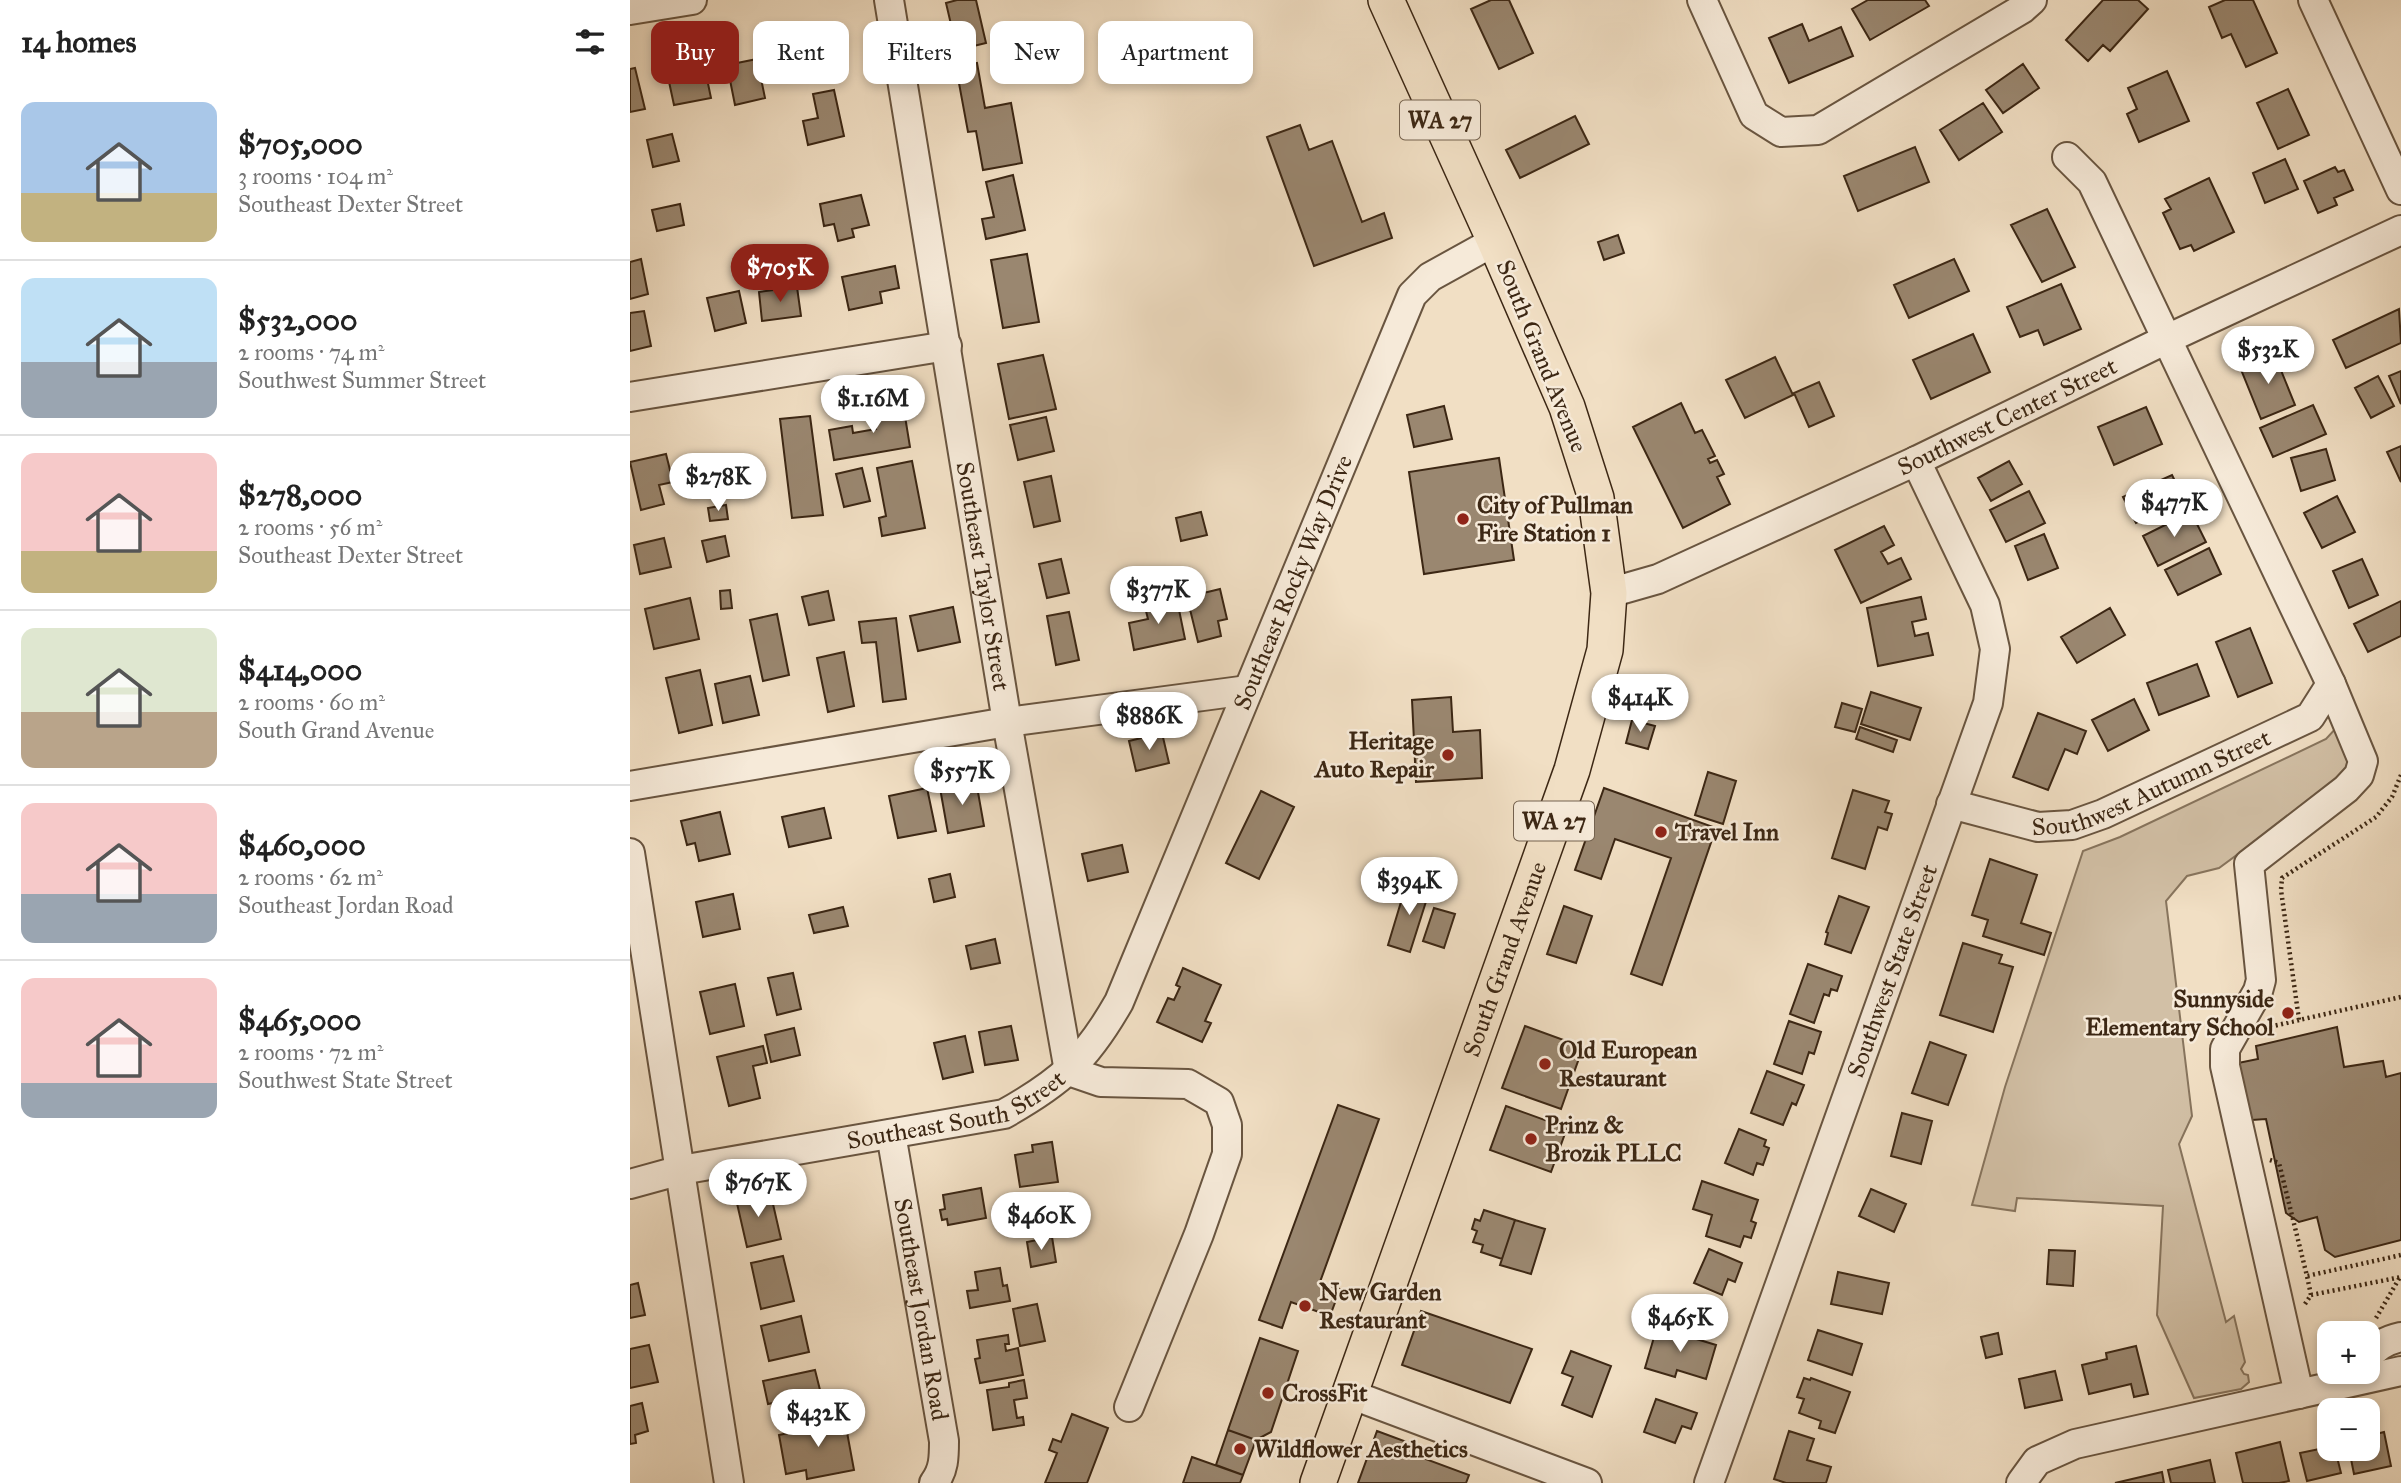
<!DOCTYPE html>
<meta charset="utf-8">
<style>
:root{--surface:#fff;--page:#f2f2f2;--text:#222;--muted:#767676;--line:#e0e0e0;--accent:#8f2418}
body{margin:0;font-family:"IM FELL Great Primer",serif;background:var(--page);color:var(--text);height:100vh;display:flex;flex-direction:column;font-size:26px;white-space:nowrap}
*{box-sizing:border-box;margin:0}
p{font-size:23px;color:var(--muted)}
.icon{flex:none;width:38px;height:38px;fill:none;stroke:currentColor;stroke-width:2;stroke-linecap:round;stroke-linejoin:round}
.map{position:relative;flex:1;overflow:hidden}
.panel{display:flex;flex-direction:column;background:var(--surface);width:630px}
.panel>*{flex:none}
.guide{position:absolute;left:21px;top:21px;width:665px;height:63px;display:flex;gap:14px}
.controls{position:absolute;left:1687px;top:1321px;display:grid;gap:14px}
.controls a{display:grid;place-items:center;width:63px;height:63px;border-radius:14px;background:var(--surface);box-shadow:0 4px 10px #0003;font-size:35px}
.price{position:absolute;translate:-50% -60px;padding:0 16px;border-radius:24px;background:#fff;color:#222;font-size:23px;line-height:46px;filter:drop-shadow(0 2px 4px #0008)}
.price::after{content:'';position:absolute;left:50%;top:42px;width:21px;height:16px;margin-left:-10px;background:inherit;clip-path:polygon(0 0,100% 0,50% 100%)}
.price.selected{background:var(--accent);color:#fff}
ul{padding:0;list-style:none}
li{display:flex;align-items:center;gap:21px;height:175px;padding:0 21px}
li+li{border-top:2px solid var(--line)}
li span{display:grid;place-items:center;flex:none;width:196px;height:140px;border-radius:14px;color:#555}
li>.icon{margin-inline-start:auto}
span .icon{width:84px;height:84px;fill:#fffc;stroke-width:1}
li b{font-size:30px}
h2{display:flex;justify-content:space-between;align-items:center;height:84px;padding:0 21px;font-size:30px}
.tag{padding:0 24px;border-radius:14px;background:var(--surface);box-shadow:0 4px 10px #0003;font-size:24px;line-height:63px}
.tag.selected{background:var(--accent);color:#fff}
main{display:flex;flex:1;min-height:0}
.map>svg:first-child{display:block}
.green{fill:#d2c0a6;stroke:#87745d;stroke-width:2}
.building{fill:#9a8770;stroke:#3c2714;stroke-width:2}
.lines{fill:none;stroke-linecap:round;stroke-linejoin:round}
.minor-casing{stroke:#695540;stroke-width:32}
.major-casing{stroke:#3c2714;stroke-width:38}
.path{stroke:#3c2714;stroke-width:4.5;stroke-dasharray:2 3.5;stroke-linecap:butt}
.minor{stroke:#f6ead9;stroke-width:28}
.major{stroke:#f1dfc4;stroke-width:35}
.poi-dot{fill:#8f2418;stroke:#f6ead9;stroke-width:2.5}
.labels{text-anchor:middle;stroke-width:5;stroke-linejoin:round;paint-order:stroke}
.shield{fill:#f6ead9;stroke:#74624f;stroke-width:2}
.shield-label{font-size:23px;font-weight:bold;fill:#3c2714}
.street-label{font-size:24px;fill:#3c2714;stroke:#f6ead9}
.poi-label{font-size:24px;font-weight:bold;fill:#3c2714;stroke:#f6ead9;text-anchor:start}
</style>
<main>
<section class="panel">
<h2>14 homes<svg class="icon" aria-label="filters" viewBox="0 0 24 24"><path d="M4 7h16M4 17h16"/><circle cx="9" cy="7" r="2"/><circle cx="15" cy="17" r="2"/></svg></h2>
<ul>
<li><span style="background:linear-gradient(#a9c7e8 65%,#c2b280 0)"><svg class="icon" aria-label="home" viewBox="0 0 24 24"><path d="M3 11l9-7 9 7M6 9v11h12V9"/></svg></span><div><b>$705,000</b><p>3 rooms · 104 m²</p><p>Southeast Dexter Street</p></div></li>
<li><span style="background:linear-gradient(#bfe0f5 60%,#9aa5b1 0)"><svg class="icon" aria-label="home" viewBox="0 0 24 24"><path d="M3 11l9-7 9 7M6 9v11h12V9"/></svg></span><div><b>$532,000</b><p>2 rooms · 74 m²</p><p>Southwest Summer Street</p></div></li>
<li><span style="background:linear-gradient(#f6c9c9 70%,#c2b280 0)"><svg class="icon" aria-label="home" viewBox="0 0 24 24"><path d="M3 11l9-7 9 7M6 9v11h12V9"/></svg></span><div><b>$278,000</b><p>2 rooms · 56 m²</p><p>Southeast Dexter Street</p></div></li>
<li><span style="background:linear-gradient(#dfe7d0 60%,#b9a48a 0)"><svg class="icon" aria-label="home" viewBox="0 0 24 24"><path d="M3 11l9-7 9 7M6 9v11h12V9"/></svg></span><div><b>$414,000</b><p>2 rooms · 60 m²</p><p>South Grand Avenue</p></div></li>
<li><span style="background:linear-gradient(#f6c9c9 65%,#9aa5b1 0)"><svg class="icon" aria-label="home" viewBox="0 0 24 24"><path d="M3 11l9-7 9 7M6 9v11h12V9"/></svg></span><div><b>$460,000</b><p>2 rooms · 62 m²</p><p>Southeast Jordan Road</p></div></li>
<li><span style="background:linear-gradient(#f6c9c9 75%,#9aa5b1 0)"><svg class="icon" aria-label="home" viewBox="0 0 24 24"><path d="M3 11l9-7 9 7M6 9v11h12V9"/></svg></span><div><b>$465,000</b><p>2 rooms · 72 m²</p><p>Southwest State Street</p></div></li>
</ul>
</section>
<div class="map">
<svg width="1771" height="1483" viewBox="0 0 1771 1483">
<rect width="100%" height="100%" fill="#f1dfc4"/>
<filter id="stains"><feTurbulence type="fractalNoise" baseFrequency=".00286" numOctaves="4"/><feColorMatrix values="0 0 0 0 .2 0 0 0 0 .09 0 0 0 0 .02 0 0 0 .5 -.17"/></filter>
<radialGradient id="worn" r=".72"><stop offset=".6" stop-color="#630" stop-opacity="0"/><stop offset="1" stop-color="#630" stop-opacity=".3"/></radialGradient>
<!-- green -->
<path class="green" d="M1708,726l14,29 -5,19 -128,94 -32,8 -21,25 26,215 -13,28 47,178 8,-6 11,46 -4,7 3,5 4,1 1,7 -8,7 -47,9 -37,-83 6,-109 -146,-8 -2,13 -43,-6 33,-118 78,-236 37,-14 206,-98z"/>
<!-- building -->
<path class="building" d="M327,0h19l10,43 -29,7 -11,-47z
M861,0h18l24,53 -34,16 -28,-60z
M1238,0h57l4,6 -59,34 -18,-31z
M1473,0h35l10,9 -38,42 -7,-6 -15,16 -22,-21z
M1595,0h28l24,53 -31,14 -15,-33 -9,4 -13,-31z
M1172,24l7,17 32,-14 12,29 -64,27 -20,-45z
M206,26l7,36 -36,8 -2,-8 -21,4 -6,-27z
M70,45l11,53 -37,7 -6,-28 13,-2 -4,-25z
M127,59l8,39 -30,7 -8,-40z
M347,63l8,45 26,-5 11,60 -39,7 -7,-39 -8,1 -12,-65z
M1393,64l16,24 -36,25 -17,-23z
M5,68l10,41 -15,3v-43z
M1537,71l22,50 -50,21 -12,-28 10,-5 -9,-21z
M1658,89l21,46 -31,14 -21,-46z
M204,90l10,46 -36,9 -5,-24 15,-3 -5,-24z
M1353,103l19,29 -43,28 -19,-30z
M945,116l14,28 -69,34 -14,-28z
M670,125l9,25 23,-9 30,81 22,-9 8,25 -78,28 -47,-129z
M42,134l7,27 -26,6 -6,-27z
M1285,147l14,35 -71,29 -14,-35z
M1655,159l13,30 -33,14 -12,-30z
M1705,167l3,5 6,-2 9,20 -19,8 3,7 -19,8 -14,-32z
M383,175l12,55 -39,9 -4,-20 12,-2 -8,-35z
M1579,178l25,54 -40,19 -3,-6 -11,4 -17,-36 8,-4 -6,-10z
M231,195l8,30 -17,4 2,8 -16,4 -4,-17 -10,2 -4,-22z
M50,204l4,21 -27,6 -5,-21z
M1417,209l28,58 -33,15 -31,-57z
M988,235l6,18 -20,7 -6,-18z
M397,254l12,68 -36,6 -12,-68z
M11,259l7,35 -18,5v-37z
M1324,259l15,32 -60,27 -15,-33z
M265,266l4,22 -19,4 2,11 -33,7 -7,-33z
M1431,284l20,45 -37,16 -6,-15 -18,7 -13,-30z
M167,287l4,29 -39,5 -3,-29z
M109,291l7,32 -31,8 -8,-33z
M1769,309l2,34 -55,25 -13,-28z
M14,311l7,35 -21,5v-38z
M1343,334l17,38 -59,27 -18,-39z
M1644,353l21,52 -34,14 -21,-52z
M413,355l13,54 -47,10 -11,-55z
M1145,357l18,38 -48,23 -19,-38z
M1771,371v33l-12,-28z
M1748,376l16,30 -23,12 -16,-30z
M1189,382l15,34 -25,11 -15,-34z
M1051,403l14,30 7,-3 13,26 -7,3 2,4 7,-3 7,14 -7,3 13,27 -47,24 -50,-101z
M273,404l7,43 -76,13 -5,-30 23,-4 1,7 23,-4 -4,-20z
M1683,405l13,29 -53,23 -13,-29z
M814,406l8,33 -38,8 -7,-32z
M1516,407l16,37 -48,21 -16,-38z
M180,416l13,99 -31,3 -12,-99z
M416,417l8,34 -36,9 -8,-35z
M1771,446v36l-14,-30z
M1696,449l9,31 -34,11 -10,-33z
M36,454l7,28 -14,3 5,19 -23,6 -11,-48z
M869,458l15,102 -90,14 -15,-102z
M282,461l13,67 -43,8 -3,-18 7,-2 -9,-48z
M1379,461l13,23 -31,17 -13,-23z
M232,468l8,33 -26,6 -8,-33z
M1542,475l12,25 -48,23 -13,-26z
M421,476l9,45 -26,6 -10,-45z
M1399,491l16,32 -39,19 -16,-32z
M1707,496l18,36 -33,16 -18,-35z
M96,505l2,14 -18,2 -2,-13z
M571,512l6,23 -26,6 -5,-23z
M1561,512l15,30 -48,24 -15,-30z
M1254,526l10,19 -13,7 7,12 13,-6 10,21 -50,24 -26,-53z
M1414,534l14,34 -30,12 -13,-34z
M95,536l4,20 -22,6 -5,-21z
M34,538l7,29 -31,7 -6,-29z
M1579,548l12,26 -43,21 -13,-25z
M431,559l8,34 -22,5 -8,-34z
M1732,559l16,36 -29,13 -16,-37z
M590,589l7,30 -9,2 3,15 -23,6 -11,-45z
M100,590l2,18 -11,1 -1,-18z
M198,591l6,29 -25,5 -7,-28z
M1291,597l5,22 -14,3 3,14 13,-3 5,22 -55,11 -11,-58z
M60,598l9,41 -45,10 -9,-40z
M547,600l8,39 -51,11 -5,-27 19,-4 -3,-12z
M1771,601v35l-33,16 -14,-28z
M323,607l7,35 -42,9 -8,-35z
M1480,608l15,27 -48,28 -16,-26z
M439,612l10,48 -23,5 -9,-49z
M147,614l12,61 -26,6 -13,-61z
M266,618l10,81 -23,3 -7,-60 -14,1 -3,-21z
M1620,628l22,55 -34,14 -22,-55z
M214,652l10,54 -26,6 -11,-54z
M1567,664l12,32 -50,19 -12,-32z
M70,670l12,55 -33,8 -13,-55z
M120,676l9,39 -36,8 -8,-39z
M1241,692l50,16 -11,32 -49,-16z
M821,697l2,35 27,-2 2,48 -66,4 -4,-82z
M1504,699l15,31 -41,21 -16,-31z
M1212,703l20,6 -7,23 -20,-5z
M1408,713l48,18 -9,23 -12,-5 -17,41 -35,-13z
M1002,720l23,6 -7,23 -22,-6z
M1230,727l37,13 -4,12 -37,-13z
M532,733l7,30 -33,8 -7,-30z
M1078,772l28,9 -13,43 -28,-9z
M346,781l8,45 -36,7 -8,-45z
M297,788l9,43 -38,7 -9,-42z
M974,788l112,40 -54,157 -31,-11 40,-116 -56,-19 -14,40 -26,-9z
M1223,790l36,11 -4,11 7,2 -5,16 -9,-3 -13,42 -33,-11z
M631,791l33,16 -35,72 -33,-16z
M194,808l7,30 -42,9 -7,-30z
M90,812l10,42 -31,7 -4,-18 -8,2 -6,-24z
M492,845l6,27 -40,9 -6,-27z
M1360,859l47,16 -16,48 30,10 -7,22 -61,-19 5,-16 -16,-5z
M320,874l5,23 -21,5 -5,-23z
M777,882l23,7 -20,63 -22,-7z
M103,894l7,35 -37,8 -7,-35z
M1209,896l30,11 -18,46 -26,-9 3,-11 -2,-1z
M934,906l28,10 -16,47 -29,-9z
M213,907l5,19 -34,7 -5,-18z
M804,908l21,6 -11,34 -21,-7z
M365,939l5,24 -29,6 -5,-23z
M1333,943l39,12 -3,8 14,4 -20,65 -53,-17z
M1178,964l34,12 -5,15 -6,-2 -2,7 -5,-2 -10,29 -24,-9z
M553,968l38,17 -16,36 6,2 -9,19 -45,-20 11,-24 6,2 6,-13 -4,-2z
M163,973l8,36 -24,6 -9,-37z
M105,984l9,42 -34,8 -10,-42z
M1159,1021l32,11 -7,22 -5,-2 -7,22 -28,-10z
M381,1026l7,34 -33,5 -6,-33z
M895,1026l58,21 -22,62 -59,-21z
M1707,1027l7,40 39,-6 3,16 15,-4v167l-66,17 -10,-7 -8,-33 -18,5 -13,-9 -20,-94 -14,1 -14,-57 20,-4 -2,-13z
M164,1028l6,27 -29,7 -6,-27z
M335,1036l8,36 -30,7 -9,-36z
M1300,1042l36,13 -18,50 -36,-12z
M133,1046l4,17 -14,3 7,32 -31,8 -12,-49z
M1137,1071l37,14 -8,20 -4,-2 -9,22 -32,-12z
M708,1105l41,14 -59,163 20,7 -10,27 -39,-14 -9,26 -23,-8z
M876,1106l61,22 -16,44 -61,-22z
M1272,1113l30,8 -11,43 -30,-8z
M1109,1129l27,11 -2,6 5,2 -6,17 -6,-2 -4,12 -28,-12z
M422,1142l6,40 -38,5 -5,-32 18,-3 -1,-7z
M1072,1181l56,19 -7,21 5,2 -5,15 -7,-2 -4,11 -34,-11 6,-21 -19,-6z
M351,1188l5,30 -38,7 -1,-6 -5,1 -2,-10 5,-1 -2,-14z
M1241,1189l35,15 -12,28 -35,-16z
M140,1191l11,48 -34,8 -11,-48z
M854,1210l31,10 -13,39 -21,-7 2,-7 -10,-3 4,-11 -5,-2 3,-10 5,2z
M885,1220l30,9 -14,45 -31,-9z
M422,1237l4,25 -25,5 -4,-25z
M1079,1249l33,14 -7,19 -7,-3 -6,16 -28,-12z
M1419,1250l26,1 -2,35 -26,-2z
M153,1256l11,45 -33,8 -10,-46z
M370,1268l3,18 4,-1 3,16 -40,7 -3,-17 11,-1 -3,-18z
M1208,1272l51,11 -7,31 -51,-10z
M8,1283l7,32 -15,3v-33z
M407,1304l8,37 -25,5 -7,-37z
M791,1311l111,38 -22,54 -108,-38z
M171,1316l8,36 -40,9 -8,-35z
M1027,1327l59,18 -10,34 -29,-9 -2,7 -30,-9z
M1188,1330l44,14 -10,31 -44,-15z
M1368,1333l4,21 -16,4 -5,-21z
M378,1335l1,9h-4l1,7 12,-3 5,27 -43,8 -5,-24 5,-1 -3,-18z
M630,1338l38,13 -27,81 -15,8 -28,-10z
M19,1345l9,37 -28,6v-39z
M1506,1346l12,48 -14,3 -3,-13 -42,10 -7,-29 25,-6 -1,-6z
M941,1351l40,15 -19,51 -30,-12 11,-28 -11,-4z
M185,1370l6,24 -14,2 4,17 -34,7 -4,-17 -5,1 -5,-23z
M1425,1371l7,29 -37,8 -6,-29z
M1174,1378l6,2 1,-2 39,14 -15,41 -16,-5 2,-7 -22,-8 5,-14 -7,-2z
M394,1380l3,18 -13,2 3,18 6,-1 1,8 -31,5 -6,-40 22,-3v-4z
M1026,1399l41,14 -6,16 -9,-3 -7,17 -31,-11z
M12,1403l6,28 -13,4 1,8 -6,1v-38z
M442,1414l36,14 -21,55h-42l12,-30 -8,-3 4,-11 8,3z
M214,1416l10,54 -47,9 -1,-9 -20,4 -7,-39 19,-4 -1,-6z
M598,1430l28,10 -13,35 -27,-10z
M747,1431l46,17 -3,9 49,18 -3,8h-108z
M1159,1431l25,8 -7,21 24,7 -5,16h-40l-12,-4z
M1754,1432l7,34 -37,8 -5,-25h19v-13z
M1650,1442l9,39 -10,2h-36l-7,-30z
M1699,1447v2h6l6,24 -34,8 -7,-28z
M562,1457l51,18 -3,8h-57z
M1580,1460l5,23h-44l-3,-13z
M1532,1472l2,11h-49z"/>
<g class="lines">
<defs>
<g id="minor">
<path id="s1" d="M259,0l118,722 62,349 32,11 87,2 31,18 8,23v29l-28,80 -70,173"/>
<path d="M1072,0l52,115 27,17 37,-2 204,-121 10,-9"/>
<path d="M1683,0l88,190"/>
<path d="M0,10l62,-10"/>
<path d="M1437,157l25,25 239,502 32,77 -4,14 -13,14 -97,75 12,116 -3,11 -33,58v17l74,328"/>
<path d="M0,397l317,-51"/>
<path id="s2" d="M979,593l49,-14 258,-118 251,-122 234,-109"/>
<path d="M0,786l377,-64 241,-32"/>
<path id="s3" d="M1321,804l87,23 34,-2 31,-11 207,-97 21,-33"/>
<path d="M0,853l99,630"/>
<path id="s4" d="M261,1134l53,307c0,16 0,29 -10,42"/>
<path id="s5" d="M0,1184l51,-14 323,-56c57,-32 82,-54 115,-112l293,-707 18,-18 65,-36"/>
<path d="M1738,1357c8,-11 19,-17 33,-20"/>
<path d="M720,1394l237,89"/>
<path id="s6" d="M1079,1483l279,-780 7,-54 -10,-44 -69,-144"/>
<path d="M1391,1483l16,-22 38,-17 326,-73"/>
</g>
<g id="major">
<path id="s7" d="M688,1483l254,-713 33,-120 4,-57 -13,-95 -29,-91 -72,-166 -109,-241"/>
</g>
</defs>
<!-- minor casing -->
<use href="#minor" class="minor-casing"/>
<!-- major casing -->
<use href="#major" class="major-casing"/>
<!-- path -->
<path class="path" d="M1771,775l-9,22 -16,20 -94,61 -1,12 18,130 102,-23
M1635,1028l34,-8
M1640,1160l9,3 28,113 94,-21
M1681,1295l90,-18
M1675,1304l6,-9 -4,-19
M1746,1318l24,-41"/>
<!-- minor -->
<use href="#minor" class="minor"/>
<!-- major -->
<use href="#major" class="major"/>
</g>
<!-- markers -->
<g class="poi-dot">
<circle cx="833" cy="519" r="7"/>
<circle cx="818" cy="755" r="7"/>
<circle cx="1031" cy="832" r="7"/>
<circle cx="1658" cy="1013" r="7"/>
<circle cx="915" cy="1064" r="7"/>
<circle cx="901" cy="1139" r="7"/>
<circle cx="675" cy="1306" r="7"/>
<circle cx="638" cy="1393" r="7"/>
<circle cx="610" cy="1449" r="7"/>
</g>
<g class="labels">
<!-- shield labels -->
<g class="shield">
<rect x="770" y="100.5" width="80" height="39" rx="5"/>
<rect x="884" y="801.5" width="80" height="39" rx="5"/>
</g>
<g class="shield-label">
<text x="810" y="128">WA 27</text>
<text x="924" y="829">WA 27</text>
</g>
<!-- street labels -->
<g class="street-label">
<text transform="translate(912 356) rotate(68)" y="8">South Grand Avenue</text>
<text dy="8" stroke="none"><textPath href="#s2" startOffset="436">Southwest Center Street</textPath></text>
<text dy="8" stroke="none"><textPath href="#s1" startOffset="584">Southeast Taylor Street</textPath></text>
<text dy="8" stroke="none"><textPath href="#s5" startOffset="998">Southeast Rocky Way Drive</textPath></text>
<text dy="8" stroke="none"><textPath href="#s3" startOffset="212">Southwest Autumn Street</textPath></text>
<text dy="8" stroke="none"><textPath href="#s7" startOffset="556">South Grand Avenue</textPath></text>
<text dy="8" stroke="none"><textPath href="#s6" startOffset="544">Southwest State Street</textPath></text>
<text dy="8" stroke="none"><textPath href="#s5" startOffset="336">Southeast South Street</textPath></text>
<text dy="8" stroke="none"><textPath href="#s4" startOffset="178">Southeast Jordan Road</textPath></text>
</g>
<!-- poi labels -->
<g class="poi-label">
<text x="847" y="513">City of Pullman<tspan x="847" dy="28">Fire Station 1</tspan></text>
<text x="804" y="749" text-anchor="end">Heritage<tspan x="804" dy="28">Auto Repair</tspan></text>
<text x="1045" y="840">Travel Inn</text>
<text x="1644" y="1007" text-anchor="end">Sunnyside<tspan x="1644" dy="28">Elementary School</tspan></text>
<text x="929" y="1058">Old European<tspan x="929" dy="28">Restaurant</tspan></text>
<text x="915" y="1133">Prinz &amp;<tspan x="915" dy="28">Brozik PLLC</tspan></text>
<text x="689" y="1300">New Garden<tspan x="689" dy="28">Restaurant</tspan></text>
<text x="652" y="1401">CrossFit</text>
<text x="624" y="1457">Wildflower Aesthetics</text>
</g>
</g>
<rect width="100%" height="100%" filter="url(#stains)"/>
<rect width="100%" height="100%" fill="url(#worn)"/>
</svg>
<div class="controls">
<a>+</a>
<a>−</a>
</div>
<b class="price selected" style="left:150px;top:304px">$705K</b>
<b class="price" style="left:1638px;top:386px">$532K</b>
<b class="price" style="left:243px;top:435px">$1.16M</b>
<b class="price" style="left:88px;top:513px">$278K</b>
<b class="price" style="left:1544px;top:539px">$477K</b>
<b class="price" style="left:528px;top:626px">$377K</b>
<b class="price" style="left:1010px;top:734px">$414K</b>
<b class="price" style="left:519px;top:752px">$886K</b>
<b class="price" style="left:332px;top:807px">$557K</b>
<b class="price" style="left:779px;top:917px">$394K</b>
<b class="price" style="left:128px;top:1219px">$767K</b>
<b class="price" style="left:411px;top:1252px">$460K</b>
<b class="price" style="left:1050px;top:1354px">$465K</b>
<b class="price" style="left:188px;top:1449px">$432K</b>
<div class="guide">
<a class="tag selected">Buy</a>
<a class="tag">Rent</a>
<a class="tag">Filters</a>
<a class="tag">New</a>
<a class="tag">Apartment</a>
</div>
</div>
</main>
